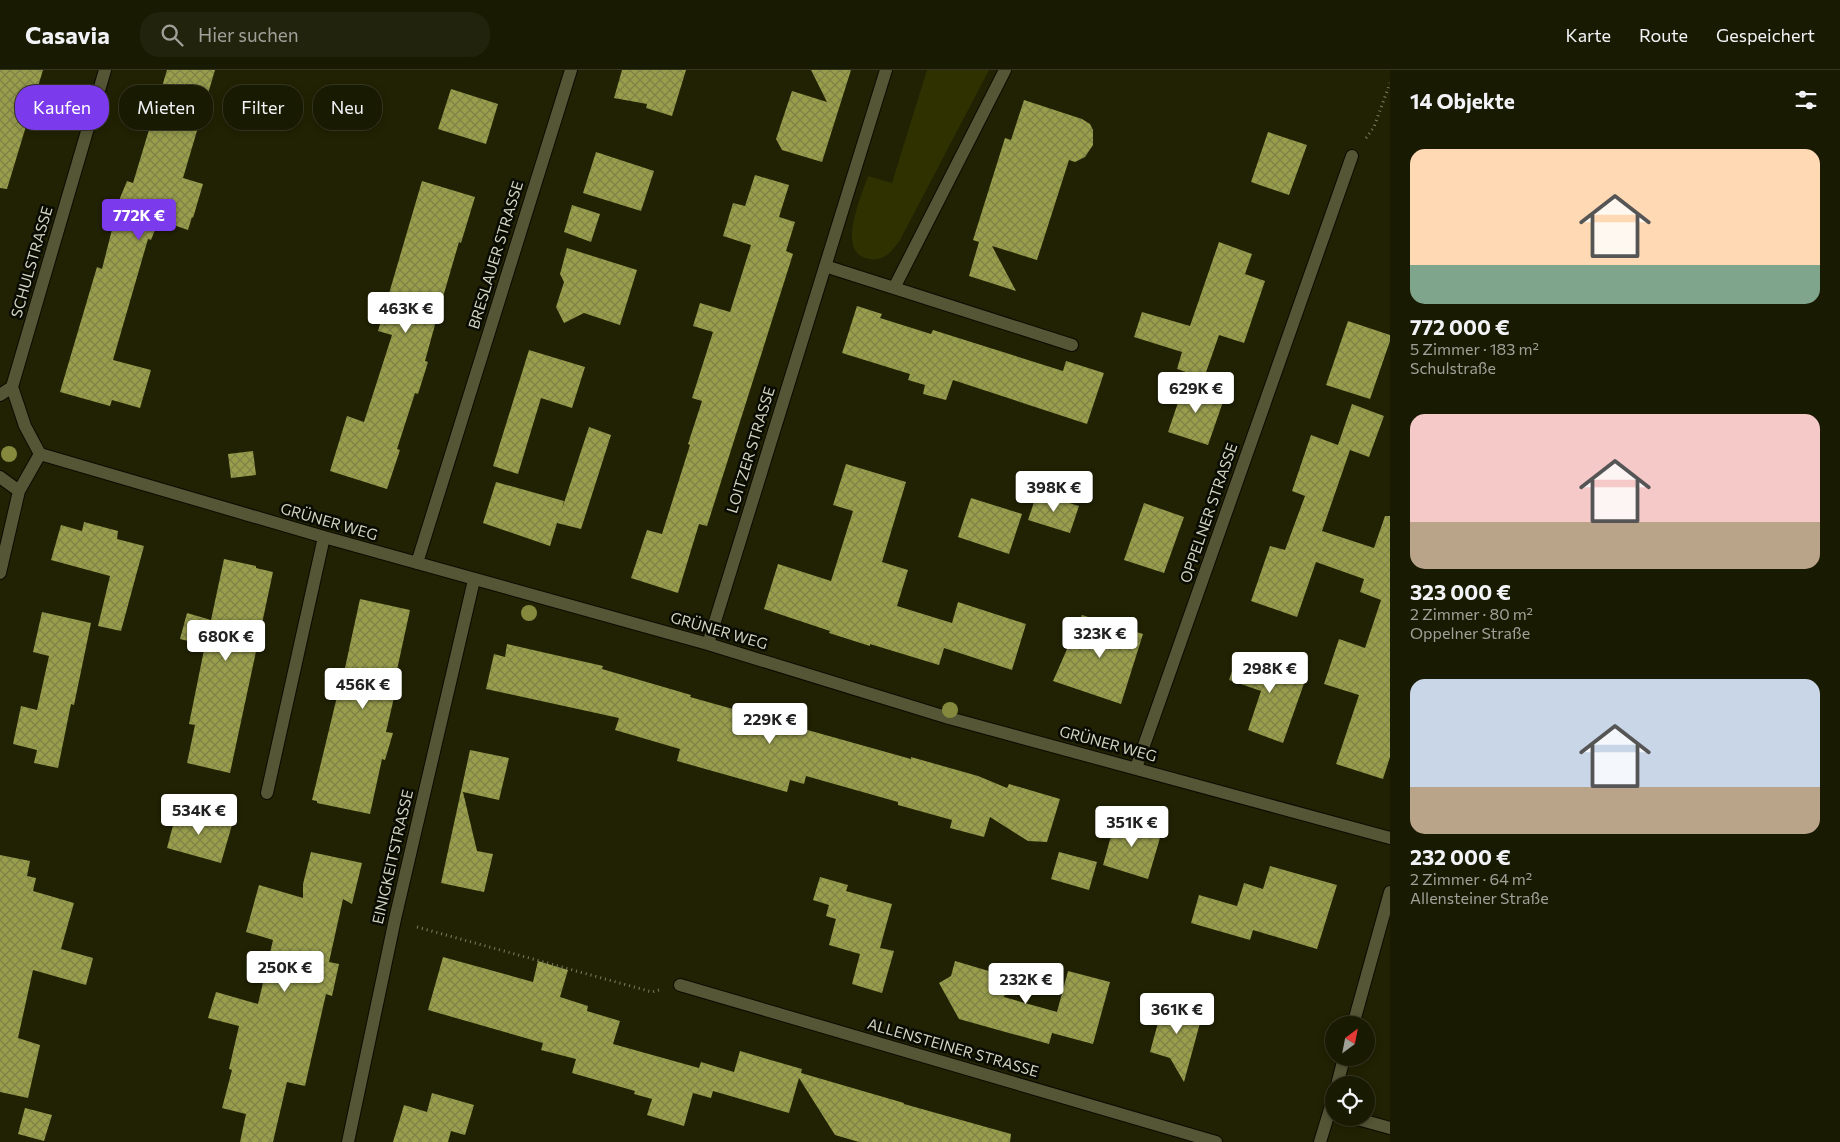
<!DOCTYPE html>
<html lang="de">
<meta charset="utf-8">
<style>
:root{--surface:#191a02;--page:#22230c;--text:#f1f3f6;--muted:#9fa199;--line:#373824;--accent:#7c3aed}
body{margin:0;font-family:Commissioner,sans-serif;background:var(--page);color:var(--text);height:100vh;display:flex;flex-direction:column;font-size:19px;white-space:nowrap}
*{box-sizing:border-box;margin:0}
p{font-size:16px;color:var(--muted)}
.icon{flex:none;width:28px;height:28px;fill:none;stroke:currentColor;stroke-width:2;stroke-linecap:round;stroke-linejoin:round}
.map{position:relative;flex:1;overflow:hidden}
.sheet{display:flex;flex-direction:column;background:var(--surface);width:450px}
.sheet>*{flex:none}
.top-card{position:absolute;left:15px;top:15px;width:475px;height:45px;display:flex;gap:10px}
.needle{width:32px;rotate:32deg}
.controls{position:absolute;left:1325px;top:946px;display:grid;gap:10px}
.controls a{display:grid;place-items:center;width:50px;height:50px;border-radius:50%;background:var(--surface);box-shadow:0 2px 8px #0003,0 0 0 1px var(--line);font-size:25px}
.price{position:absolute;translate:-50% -42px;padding:0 11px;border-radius:5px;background:#fff;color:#222;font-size:16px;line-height:32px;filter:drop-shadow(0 1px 2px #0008)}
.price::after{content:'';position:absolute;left:50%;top:30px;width:15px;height:11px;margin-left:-8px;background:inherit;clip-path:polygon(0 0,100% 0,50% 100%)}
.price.active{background:var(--accent);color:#fff}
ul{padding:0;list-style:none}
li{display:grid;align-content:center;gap:10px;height:265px;padding:0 20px}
li span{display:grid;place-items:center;height:155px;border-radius:15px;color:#555}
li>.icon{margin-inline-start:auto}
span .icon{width:90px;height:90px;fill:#fffc;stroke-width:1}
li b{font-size:21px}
h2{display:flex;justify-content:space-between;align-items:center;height:60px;padding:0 20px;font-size:21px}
.chip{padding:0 18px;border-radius:20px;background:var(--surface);box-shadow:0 2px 8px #0003,0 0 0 1px var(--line);font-size:18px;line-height:45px}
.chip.active{background:var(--accent);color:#fff}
header{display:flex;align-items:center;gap:30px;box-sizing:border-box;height:70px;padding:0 25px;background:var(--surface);border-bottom:1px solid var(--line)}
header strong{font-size:24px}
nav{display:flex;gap:28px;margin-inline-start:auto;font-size:18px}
.search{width:350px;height:45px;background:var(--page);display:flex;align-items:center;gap:12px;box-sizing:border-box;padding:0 18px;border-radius:20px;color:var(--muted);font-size:19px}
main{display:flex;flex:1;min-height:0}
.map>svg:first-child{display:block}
.green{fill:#303100}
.building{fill:url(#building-cross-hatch)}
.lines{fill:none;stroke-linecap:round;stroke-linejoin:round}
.minor-casing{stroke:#0b0b00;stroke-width:14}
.path{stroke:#7c7d65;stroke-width:3;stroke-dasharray:1 4;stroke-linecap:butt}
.minor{stroke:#545636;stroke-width:12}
.tree{fill:#85893e}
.labels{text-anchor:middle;stroke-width:5;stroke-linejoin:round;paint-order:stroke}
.street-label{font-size:15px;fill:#d2d4c2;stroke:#0a0b02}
</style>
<header>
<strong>Casavia</strong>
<div class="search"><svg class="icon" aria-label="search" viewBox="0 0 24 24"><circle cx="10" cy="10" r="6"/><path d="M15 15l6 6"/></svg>Hier suchen</div>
<nav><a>Karte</a><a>Route</a><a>Gespeichert</a></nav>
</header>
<main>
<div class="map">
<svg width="1390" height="1072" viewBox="0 0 1390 1072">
<defs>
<pattern id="building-cross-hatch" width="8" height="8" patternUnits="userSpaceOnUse" patternTransform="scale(1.25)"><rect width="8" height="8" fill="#999e4c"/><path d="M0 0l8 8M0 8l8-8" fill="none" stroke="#7e8247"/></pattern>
</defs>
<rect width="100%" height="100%" fill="#212203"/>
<!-- green -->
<path class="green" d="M927,0h62l-89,170c-8,11 -15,21 -30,19 -36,-4 -8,-64 -2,-83l24,7z"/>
<!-- building -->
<path class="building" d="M0,0h43l-36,119 -7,-1z
M167,0h48l-32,108 20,6 -10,34 -1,-1 -4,13 -29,-10 -8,20 -3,-1 -35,121 38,10 -11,38 -28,-8 -2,6 -50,-14 37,-125 5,2 18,-71 7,-17 6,2z
M622,0h64l-14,46 -26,-8 1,-4 -33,-6z
M811,0h40l-29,92 -40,-12 -6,-11 16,-48 35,11z
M451,19l47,15 -12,40 -48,-15z
M1024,30l58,19 8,5 3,6v15l-8,12 -10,5 -6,-2 -32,100 -45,-14 24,45 -47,-15 10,-34 -6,-2 32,-102 6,2z
M1268,62l39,13 -18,50 -38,-13z
M596,82l58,19 -13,40 -58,-18z
M755,105l34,10 -10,32 16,5 -9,29 7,3 -86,272 -8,-2 -21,69 -47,-15 16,-48 15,4 28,-89 -2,-1 14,-43 -10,-3 21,-66 -20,-6 7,-23 30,9 21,-67 -28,-9 10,-33 12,3z
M422,111l53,16 -14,46 -2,-1 -21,72 -17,3 15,4 -11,40 3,1 -10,32 -3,-1 -18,56 3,1 -13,39 -57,-18 17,-55 17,6 28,-87 -14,-4z
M572,135l28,9 -9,28 -27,-10z
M1219,172l33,12 -7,20 20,7 -21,62 -25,-8 -15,43 -27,-9 5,-17 -48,-15 8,-25 48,14z
M567,178l70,22 -17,55 -36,-12 -20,10 -8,-16 8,-25 -4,-8z
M857,236l25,8 -2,4 51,16 2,-4 130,41 3,-10 38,12 -17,51 -134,-44 -7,20 -23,-6 2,-9 -17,-5 2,-6 -68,-21z
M1348,251l42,14v6l-20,58 -44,-14z
M529,280l56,17 -13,41 -31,-10 -23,76 -25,-8z
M1185,312l40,14 -17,49 -40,-13z
M1352,334l32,12 -15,41 -19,-7 -28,81 52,17 11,-32h5v241l-7,22 -47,-15 23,-69 -35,-11 15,-45 26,9 16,-48 -21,-8 4,-13 -48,-17 -19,55 -46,-16 19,-55 15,4 20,-54 -13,-5 19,-56 27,10z
M589,357l22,8 -30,94 -24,-6 -7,23 -67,-23 13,-41 68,19 -2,8z
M253,381l3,24 -25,3 -3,-24z
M846,394l60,18 -24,80 26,8 -11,36 55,17 6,-21 68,22 -14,46 -68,-22 -5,17 -69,-21v2l-41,-13 1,-2 -66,-22 14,-45 53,17 22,-70 -20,-6z
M1037,423l42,13 -9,27 -42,-13z
M971,428l51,16 -13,40 -51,-17z
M1144,433l40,14 -20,56 -40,-13z
M84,452l34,9 -1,8 27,7 -23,85 -23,-5 12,-50 -59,-16 10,-35 21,6z
M224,489l32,7v2l17,4 -43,201 -43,-10 8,-38 -6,-1 16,-79 -25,-6 7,-26 24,7z
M360,529l50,11 -17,78 3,1 -10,43 7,1 -8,27 -3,-1 -12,55 -53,-11v-2l-5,-1 30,-124 1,1z
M42,542l49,11 -17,82 -3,-1 -13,64 -24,-5 3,-13 -24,-6 8,-38 16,4 12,-54 -16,-4z
M1082,545l61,19 -22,70 -68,-23z
M507,574l96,22 -1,3 89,26 -1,2 221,62v-2l67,19 29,12 2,-4 51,15 -13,43 -19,-1 -38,-24 -6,20 -34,-9 2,-8 -54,-15v-3l-92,-26 -2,8 -14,-4 -3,12 -110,-31 3,-12 -65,-19 4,-12 -133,-29 8,-35 11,3z
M1238,583l33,12 1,-3 35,13 -24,68 -35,-13 13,-39 -32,-11z
M470,680l39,8 -10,42 -36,-8 14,59 16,3 -9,38 -43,-9z
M177,740l55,15 -11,38 -54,-15z
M1116,748l46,13 -14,48 -45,-14z
M311,782l51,11 -10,41 -9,-5 -14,63 10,2 -7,32 -6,-2 -21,92 -18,-4 -14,60h-33l6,-28 -24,-6 10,-38 -3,-1 10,-43 -31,-8 8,-26 42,12 15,-64 -27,-8 13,-47 44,13v-14z
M1059,782l38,10 -8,28 -38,-11z
M0,785l30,6 -3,15 9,2 -3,13 41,12 -13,46 32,9 -7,27 -53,-15 -15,68 22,7 -12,53 -28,-6z
M1270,796l67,19 -20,64 -64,-19 -3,10 -59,-17 8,-28 38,11 7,-23 19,6z
M820,807l28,8 -2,6 46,13 -12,44 14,3 -12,42 -30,-9 8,-30 -31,-9 7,-26 -10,-3 3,-11 -16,-5z
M443,887l90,25 5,-21 30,9 -8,27 28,9 -1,5 33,10 -7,23 86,24 2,-6 33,10 6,-21 62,18 -1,4 103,30v1l107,30 -1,8h-151l-24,-7 -36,-57 -10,35 -76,-22 -2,7 -18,-5 -9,33 -37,-11 5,-16 -18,-5 1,-3 -63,-18 4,-14 -35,-9 2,-7 -115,-33z
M955,891l54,16 -5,20 53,15 11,-41 42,11 -17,62 -41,-11 -3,11 -90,-25 -20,-36 12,-7z
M1164,931l39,11 -19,70 -14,-24 -20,-6z
M432,1023l42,12 -9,30 -14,-4 -3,11h-55l11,-37 23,7z
M25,1038l27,7 -8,26 -26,-7z"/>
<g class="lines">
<defs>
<path id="minor" d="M825,196l69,22 111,-218
M894,218l178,57
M0,325l12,-8
M40,384l284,83 384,107 241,74 441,120
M40,384l-15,-28 -13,-39 93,-317
M0,407l19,14
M417,493l154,-493
M0,503l19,-82 21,-37
M708,574l178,-574
M1136,698l216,-612
M267,723l57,-256
M680,915l536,157
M1353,955l37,-133
M1337,1015l7,-27
M1354,1048l36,10
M348,1072l47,-223 79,-339
M1320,1072l14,-46"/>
</defs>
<!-- minor casing -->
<use href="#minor" class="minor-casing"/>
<!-- path -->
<path class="path" d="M1366,68l8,-11 16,-44
M417,857l235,65 7,-2"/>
<!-- minor -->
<use href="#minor" class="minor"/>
</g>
<!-- trees -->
<g class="tree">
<circle cx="9" cy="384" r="8"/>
<circle cx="529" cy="543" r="8"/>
<circle cx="950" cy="640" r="8"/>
</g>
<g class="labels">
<!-- street labels -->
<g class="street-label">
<text transform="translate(496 185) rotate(-73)" y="5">BRESLAUER STRASSE</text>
<text transform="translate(32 192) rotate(-74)" y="5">SCHULSTRASSE</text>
<text transform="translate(751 380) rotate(-73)" y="5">LOITZER STRASSE</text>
<text transform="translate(1209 443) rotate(-71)" y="5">OPPELNER STRASSE</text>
<text transform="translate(329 452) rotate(16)" y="5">GRÜNER WEG</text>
<text transform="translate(719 561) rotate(16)" y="5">GRÜNER WEG</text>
<text transform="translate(1108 674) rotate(15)" y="5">GRÜNER WEG</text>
<text transform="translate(393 787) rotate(-77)" y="5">EINIGKEITSTRASSE</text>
<text transform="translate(953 978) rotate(16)" y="5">ALLENSTEINER STRASSE</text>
</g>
</g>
</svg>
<div class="controls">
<a><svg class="needle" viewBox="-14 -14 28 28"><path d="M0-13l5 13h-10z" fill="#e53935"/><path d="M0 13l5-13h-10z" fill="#9fa199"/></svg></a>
<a><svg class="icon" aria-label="locate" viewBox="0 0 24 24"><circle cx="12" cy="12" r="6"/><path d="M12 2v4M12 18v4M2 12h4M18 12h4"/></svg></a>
</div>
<b class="price active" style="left:139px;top:171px">772K €</b>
<b class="price" style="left:406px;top:264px">463K €</b>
<b class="price" style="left:1196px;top:344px">629K €</b>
<b class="price" style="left:1054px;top:443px">398K €</b>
<b class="price" style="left:1100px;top:589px">323K €</b>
<b class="price" style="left:226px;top:592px">680K €</b>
<b class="price" style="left:1270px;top:624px">298K €</b>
<b class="price" style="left:363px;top:640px">456K €</b>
<b class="price" style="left:770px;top:675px">229K €</b>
<b class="price" style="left:199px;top:766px">534K €</b>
<b class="price" style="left:1132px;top:778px">351K €</b>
<b class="price" style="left:285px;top:923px">250K €</b>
<b class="price" style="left:1026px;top:935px">232K €</b>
<b class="price" style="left:1177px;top:965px">361K €</b>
<div class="top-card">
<a class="chip active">Kaufen</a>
<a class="chip">Mieten</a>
<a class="chip">Filter</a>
<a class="chip">Neu</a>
</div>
</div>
<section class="sheet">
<h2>14 Objekte<svg class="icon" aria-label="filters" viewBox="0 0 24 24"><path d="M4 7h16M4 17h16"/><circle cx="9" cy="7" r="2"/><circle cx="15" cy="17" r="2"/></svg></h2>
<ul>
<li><span style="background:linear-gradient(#ffd9b3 75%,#7fa58c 0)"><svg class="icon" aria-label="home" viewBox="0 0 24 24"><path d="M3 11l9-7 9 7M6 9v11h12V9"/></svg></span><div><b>772 000 €</b><p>5 Zimmer · 183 m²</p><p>Schulstraße</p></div></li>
<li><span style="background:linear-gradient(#f6c9c9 70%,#b9a48a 0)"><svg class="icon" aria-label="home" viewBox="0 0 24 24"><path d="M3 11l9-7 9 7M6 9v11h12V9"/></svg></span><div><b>323 000 €</b><p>2 Zimmer · 80 m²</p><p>Oppelner Straße</p></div></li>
<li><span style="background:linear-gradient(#c9d6e8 70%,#b9a48a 0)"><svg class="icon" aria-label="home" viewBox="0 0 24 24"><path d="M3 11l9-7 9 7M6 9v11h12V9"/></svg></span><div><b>232 000 €</b><p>2 Zimmer · 64 m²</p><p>Allensteiner Straße</p></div></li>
</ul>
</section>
</main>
